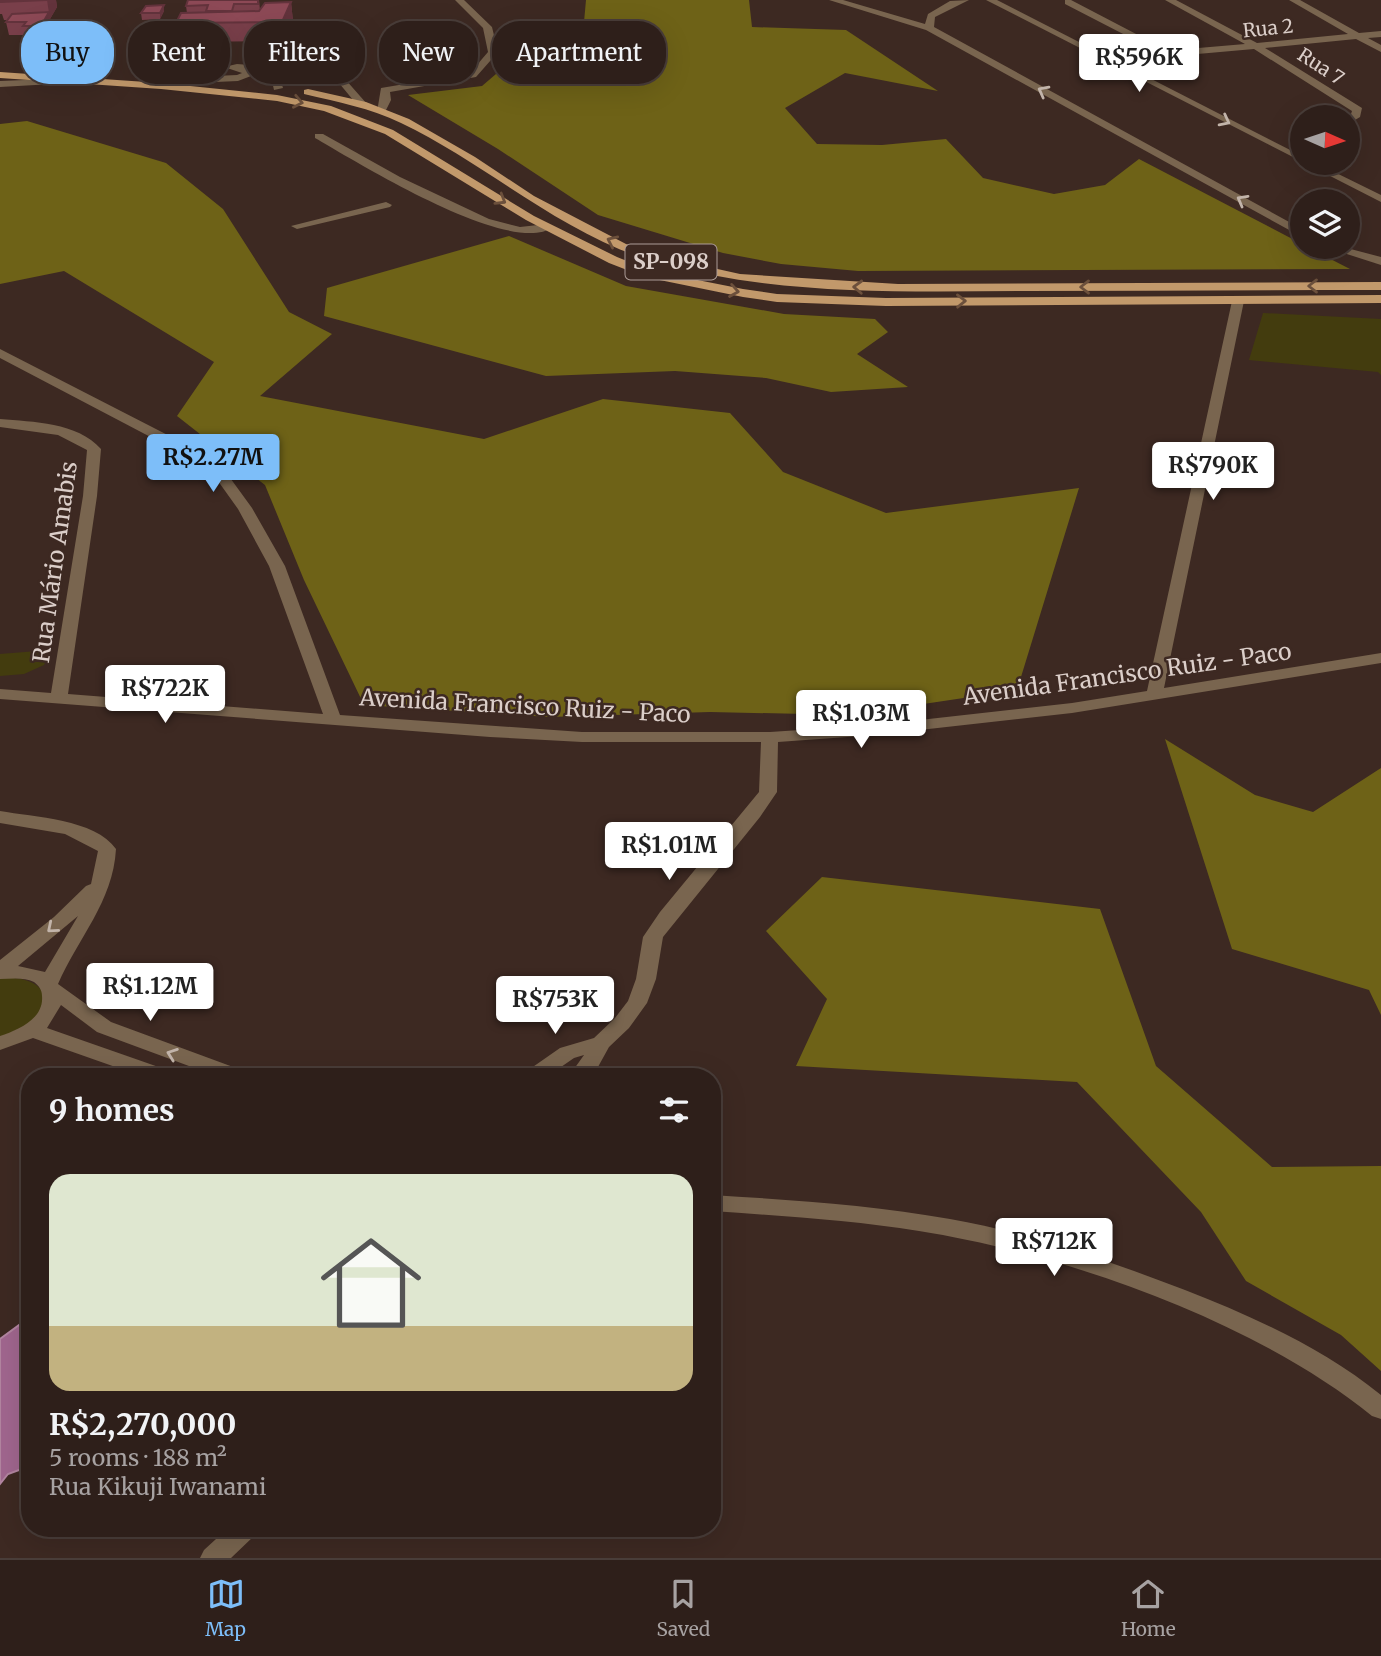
<!DOCTYPE html>
<meta charset="utf-8">
<style>
:root{--surface:#2e1f1a;--page:#362723;--text:#f1f3f6;--muted:#a7a2a2;--line:#493d39;--accent:#7dbef9}
body{margin:0;font-family:Merriweather,serif;background:var(--page);color:var(--text);height:100vh;display:flex;flex-direction:column;font-size:26px;white-space:nowrap}
*{box-sizing:border-box;margin:0}
p{font-size:23px;color:var(--muted)}
.icon{flex:none;width:38px;height:38px;fill:none;stroke:currentColor;stroke-width:2;stroke-linecap:round;stroke-linejoin:round}
.map{position:relative;flex:1;overflow:hidden}
.panel{position:absolute;left:21px;top:1068px;width:700px;height:469px;display:flex;flex-direction:column;background:var(--surface);border-radius:28px;box-shadow:0 7px 28px #0002,0 0 0 2px var(--line)}
.panel>*{flex:none}
.hud{position:absolute;left:21px;top:21px;width:700px;height:63px;display:flex;gap:14px}
.needle{width:46px;rotate:93deg}
.fabs{position:absolute;left:1290px;top:105px;display:grid;gap:14px}
.fabs a{display:grid;place-items:center;width:70px;height:70px;border-radius:50%;background:var(--surface);box-shadow:0 7px 28px #0002,0 0 0 2px var(--line);font-size:35px}
.price{position:absolute;translate:-50% -60px;padding:0 16px;border-radius:7px;background:#fff;color:#222;font-size:23px;line-height:46px;filter:drop-shadow(0 2px 4px #0008)}
.price::after{content:'';position:absolute;left:50%;top:42px;width:21px;height:16px;margin-left:-10px;background:inherit;clip-path:polygon(0 0,100% 0,50% 100%)}
.price.current{background:var(--accent);color:#111}
ul{padding:0;list-style:none}
li{display:grid;align-content:center;gap:14px;height:371px;padding:0 28px}
li span{display:grid;place-items:center;height:217px;border-radius:21px;color:#555}
li>.icon{margin-inline-start:auto}
span .icon{width:126px;height:126px;fill:#fffc;stroke-width:1}
li b{font-size:30px}
h2{display:flex;justify-content:space-between;align-items:center;height:84px;padding:0 28px;font-size:30px}
.pill{padding:0 24px;border-radius:28px;background:var(--surface);box-shadow:0 7px 28px #0002,0 0 0 2px var(--line);font-size:24px;line-height:63px}
.pill.current{background:var(--accent);color:#111}
.dock{display:flex;justify-content:space-around;align-items:center;height:98px;border-top:2px solid var(--line);background:var(--surface);font-size:19px;color:var(--muted)}
.dock a{display:grid;justify-items:center;gap:4px}
.dock .current{color:var(--accent)}
.map>svg:first-child{display:block}
.green{fill:#433c0e}
.forest{fill:#6e6217}
.water{fill:#a0668e;stroke:#b285a0;stroke-width:2}
.lines{fill:none;stroke-linecap:round;stroke-linejoin:round}
.minor{fill:#79654f;fill-rule:evenodd}
.major{fill:#c2996b;fill-rule:evenodd}
.wall{fill:#793f4a}
.shaded-wall{fill:#63333c}
.building{fill:#8d4956;stroke:#63333c;stroke-width:2}
.oneway{stroke:#c2b4aa}
.oneway2{stroke:#6c503c}
.labels{text-anchor:middle;stroke-width:5;stroke-linejoin:round;paint-order:stroke}
.far-street-label{font-size:19px;fill:#dbcec9;stroke:#3d2922}
.shield{fill:#3d2922;stroke:#ac9c97;stroke-width:2}
.shield-label{font-size:21px;font-weight:bold;fill:#dbcec9}
.street-label{font-size:23px;fill:#dbcec9;stroke:#3d2922}
</style>
<div class="map">
<svg width="1381" height="1558" viewBox="0 0 1381 1558">
<rect width="100%" height="100%" fill="#3d2922"/>
<!-- green -->
<path class="green" d="M1263,313l118,6v56l-3,-3 -129,-12z
M50,650l-6,15 -20,9 -24,2v-22z
M5,977c19,2 32,3 41,20l-8,22 -38,19v-59z"/>
<!-- forest -->
<path class="forest" d="M586,0h163l3,27 94,3 92,61 -93,-18 -60,35 32,36 65,1 64,-6 37,39 71,16 51,-9 34,-26 163,85v3h5l43,22 -492,2 -77,-7 -58,-11 -125,-38 -100,-66 -90,-54 74,-9 50,-43 52,-21z
M27,121l139,42 57,46 66,103 43,22 -72,62 224,43 119,-40 127,14 53,59 103,41 193,-25 -62,202 -167,25 -140,-3 -161,5 -185,-12 -60,-125 -39,-95 -88,-69 37,-54 -150,-91 -64,13v-160z
M509,236l117,50 158,28 91,5 13,13 -31,22 51,33 -77,5 -65,-14 -91,-7 -129,5 -222,-60 3,-28z
M1165,739l90,56 58,17 68,-44v247l-12,-25 -137,-41z
M822,877l278,32 56,157 116,101 109,-1v205l-40,-36 -95,-54 -45,-69 -124,-130 -281,-16 31,-67 -61,-68z"/>
<!-- water -->
<path class="water" d="M30,1317v149l-22,8 -8,10v-145z"/>
<g class="lines">
<!-- minor -->
<path class="minor" d="M455,0h9l28,27 6,25 -22,25 -86,15 1,8 -5,10 -9,2 4,-24 89,-15 18,-21 -5,-24z
M829,0h14l82,24 3,-10 22,-13 19,-1 -34,17 -1,10 368,202v8l-376,-207z
M986,0h11l305,156v7h14l65,32v7z
M1065,0h6l90,47 14,3 70,-6 -80,-44h11l81,43 91,-9 -59,-34h11l59,33 22,-2v6l-13,1 13,7v7l-25,-13 -91,9 97,60 -2,9 -5,3 -5,-3 2,-6 -98,-62 -79,7 -17,-4 -93,-48z
M237,64l26,2 17,12 3,10 -9,2 -2,-9 -14,-10h-8l1,5 -13,5 -45,2 -5,-3 5,-3 44,-2 5,-2 -18,-6z
M306,68l39,11 22,25 -9,2 -19,-23 -36,-10 -2,-2z
M74,78l2,2 -5,3 -71,4v-6z
M315,134h8l77,43 89,42 31,8 27,-3 6,3c-42,31 -196,-65 -238,-89z
M386,202l6,3 -2,2 -93,22 -6,-3z
M1325,247h18l38,10v8z
M1238,297l6,4 -80,387 217,-35v10l-309,50 -197,22 -97,7 -1,50 -17,25 -97,120 -7,42 -9,24 -18,25 -20,19 -16,29h-24l15,-21 -10,3 -26,18h-24l3,-5 33,-23 34,-10 21,-20 13,-17 8,-22 7,-42 17,-25 99,-120 2,-50h-179l-92,-5 -490,-38v-10l51,4 32,-197 4,-46 -29,-15 -58,-8v-8c33,3 77,3 101,30l-4,47 -29,198 255,20 -54,-148 -31,-57 -20,-28 -37,-28 -181,-95v-9l191,98 37,28 24,33 33,58 55,149 242,17h188l105,-7 197,-22 75,-12 85,-390z
M0,811c34,6 95,8 116,38 -3,53 -38,89 -58,135l53,38 133,49 3,5h-31l-119,-44 -36,-27 -14,23 123,43 3,5h-32l-108,-38 -33,12v-14c18,-6 44,-17 42,-40 0,-6 -3,-10 -8,-14 -10,-5 -23,-3 -34,-3v-19l54,-43 32,-31 5,-2 7,-33 -33,-17 -65,-11zM78,916l-33,56 -27,-6z
M712,1195c80,5 160,10 238,24 81,14 159,42 235,71 69,27 138,58 196,105v24l-9,-3c-115,-94 -307,-162 -453,-185 -68,-11 -138,-15 -207,-20z
M228,1528h30l-4,8 -23,22h-31l4,-8z"/>
<!-- major -->
<path class="major" d="M0,72l161,11 116,12 54,11 62,24 141,86 83,41 35,14 91,18 34,5 109,4 495,-3v8l-495,3 -109,-4 -34,-5 -98,-20 -36,-14 -83,-43 -141,-86 -61,-23 -47,-10 -116,-12 -161,-11z
M308,89l58,13 43,17 66,38 59,39 92,48 42,14 72,16 158,10 483,-2v8c-120,0 -240,1 -360,1 -119,1 -243,4 -358,-27 -98,-26 -172,-98 -262,-141 -31,-15 -63,-21 -97,-29v-4z"/>
</g>
<!-- wall -->
<path class="wall" d="M0,0h56l1,7 -7,12 1,6 -8,14h-18v-4h-16l-3,-13 2,-2h-4l-2,-6h-2z
M188,0h71l1,10 31,-8 2,19 -9,20 -105,1 -3,-19 11,-10 -1,-7z
M164,5v6l-4,8 -18,1 -1,-7z"/>
<!-- shaded-wall -->
<path class="shaded-wall" d="M47,0h9l1,7 -7,12 1,6 -8,14 -2,-13 8,-13z
M291,2l2,19 -9,20 -2,-19z
M164,5v6l-4,8v-6z"/>
<!-- building -->
<path class="building" d="M1,0h46l-47,2z
M188,0h70v4h-24l-2,7h-26l2,-6 -22,1z
M291,2l-9,20 -106,1 5,-10 78,-2 6,-8z
M164,5l-4,8h-19l5,-7z
M49,12l-8,14h-18l3,-4h-20l6,-8z"/>
<!-- one-way arrows -->
<defs><path id="oneway-chevron" d="M-2-3.5L2.5 0L-2 3.5" fill="none" stroke-width="1.6" stroke-linecap="round" stroke-linejoin="round" transform="scale(1.75)"/></defs>
<g class="oneway">
<use href="#oneway-chevron" transform="translate(1043 91) rotate(-152)"/>
<use href="#oneway-chevron" transform="translate(1225 121) rotate(27)"/>
<use href="#oneway-chevron" transform="translate(1242 200) rotate(-151)"/>
<use href="#oneway-chevron" transform="translate(52 928) rotate(140)"/>
<use href="#oneway-chevron" transform="translate(172 1054) rotate(-160)"/>
</g>
<g class="oneway2">
<use href="#oneway-chevron" transform="translate(298 102) rotate(11)"/>
<use href="#oneway-chevron" transform="translate(501 200) rotate(31)"/>
<use href="#oneway-chevron" transform="translate(612 241) rotate(-155)"/>
<use href="#oneway-chevron" transform="translate(1313 286) rotate(-180)"/>
<use href="#oneway-chevron" transform="translate(858 287) rotate(-178)"/>
<use href="#oneway-chevron" transform="translate(1085 287) rotate(180)"/>
<use href="#oneway-chevron" transform="translate(734 291) rotate(10)"/>
<use href="#oneway-chevron" transform="translate(961 301) rotate(-1)"/>
</g>
<g class="labels">
<!-- far-street labels -->
<g class="far-street-label">
<text transform="translate(1268 28) rotate(-6)" y="7">Rua 2</text>
<text transform="translate(1321 66) rotate(33)" y="7">Rua 7</text>
</g>
<!-- shield labels -->
<rect class="shield" x="625.5" y="244.5" width="91" height="35" rx="5"/>
<g class="shield-label">
<text x="671" y="269">SP-098</text>
</g>
<!-- street labels -->
<g class="street-label">
<text transform="translate(55 562) rotate(-82)" y="8">Rua Mário Amabis</text>
<text transform="translate(1127 674) rotate(-8)" y="8">Avenida Francisco Ruiz - Paco</text>
<text transform="translate(525 706) rotate(3)" y="8">Avenida Francisco Ruiz - Paco</text>
</g>
</g>
</svg>
<div class="fabs">
<a><svg class="needle" viewBox="-14 -14 28 28"><path d="M0-13l5 13h-10z" fill="#e53935"/><path d="M0 13l5-13h-10z" fill="#a7a2a2"/></svg></a>
<a><svg class="icon" aria-label="layers" viewBox="0 0 24 24"><path d="M12 4l9 5-9 5-9-5zM3 14l9 5 9-5"/></svg></a>
</div>
<b class="price" style="left:1139px;top:94px">R$596K</b>
<b class="price current" style="left:213px;top:494px">R$2.27M</b>
<b class="price" style="left:1213px;top:502px">R$790K</b>
<b class="price" style="left:165px;top:725px">R$722K</b>
<b class="price" style="left:861px;top:750px">R$1.03M</b>
<b class="price" style="left:669px;top:882px">R$1.01M</b>
<b class="price" style="left:150px;top:1023px">R$1.12M</b>
<b class="price" style="left:555px;top:1036px">R$753K</b>
<b class="price" style="left:1054px;top:1278px">R$712K</b>
<div class="hud">
<a class="pill current">Buy</a>
<a class="pill">Rent</a>
<a class="pill">Filters</a>
<a class="pill">New</a>
<a class="pill">Apartment</a>
</div>
<section class="panel">
<h2>9 homes<svg class="icon" aria-label="filters" viewBox="0 0 24 24"><path d="M4 7h16M4 17h16"/><circle cx="9" cy="7" r="2"/><circle cx="15" cy="17" r="2"/></svg></h2>
<ul>
<li><span style="background:linear-gradient(#dfe7d0 70%,#c2b280 0)"><svg class="icon" aria-label="home" viewBox="0 0 24 24"><path d="M3 11l9-7 9 7M6 9v11h12V9"/></svg></span><div><b>R$2,270,000</b><p>5 rooms · 188 m²</p><p>Rua Kikuji Iwanami</p></div></li>
</ul>
</section>
</div>
<nav class="dock">
<a class="current"><svg class="icon" aria-label="map" viewBox="0 0 24 24"><path d="M3 6l6-2 6 2 6-2v14l-6 2-6-2-6 2zM9 4v14M15 6v14"/></svg>Map</a>
<a><svg class="icon" aria-label="saved" viewBox="0 0 24 24"><path d="M7 4h10v16l-5-4-5 4z"/></svg>Saved</a>
<a><svg class="icon" aria-label="home" viewBox="0 0 24 24"><path d="M3 11l9-7 9 7M6 9v11h12V9"/></svg>Home</a>
</nav>
